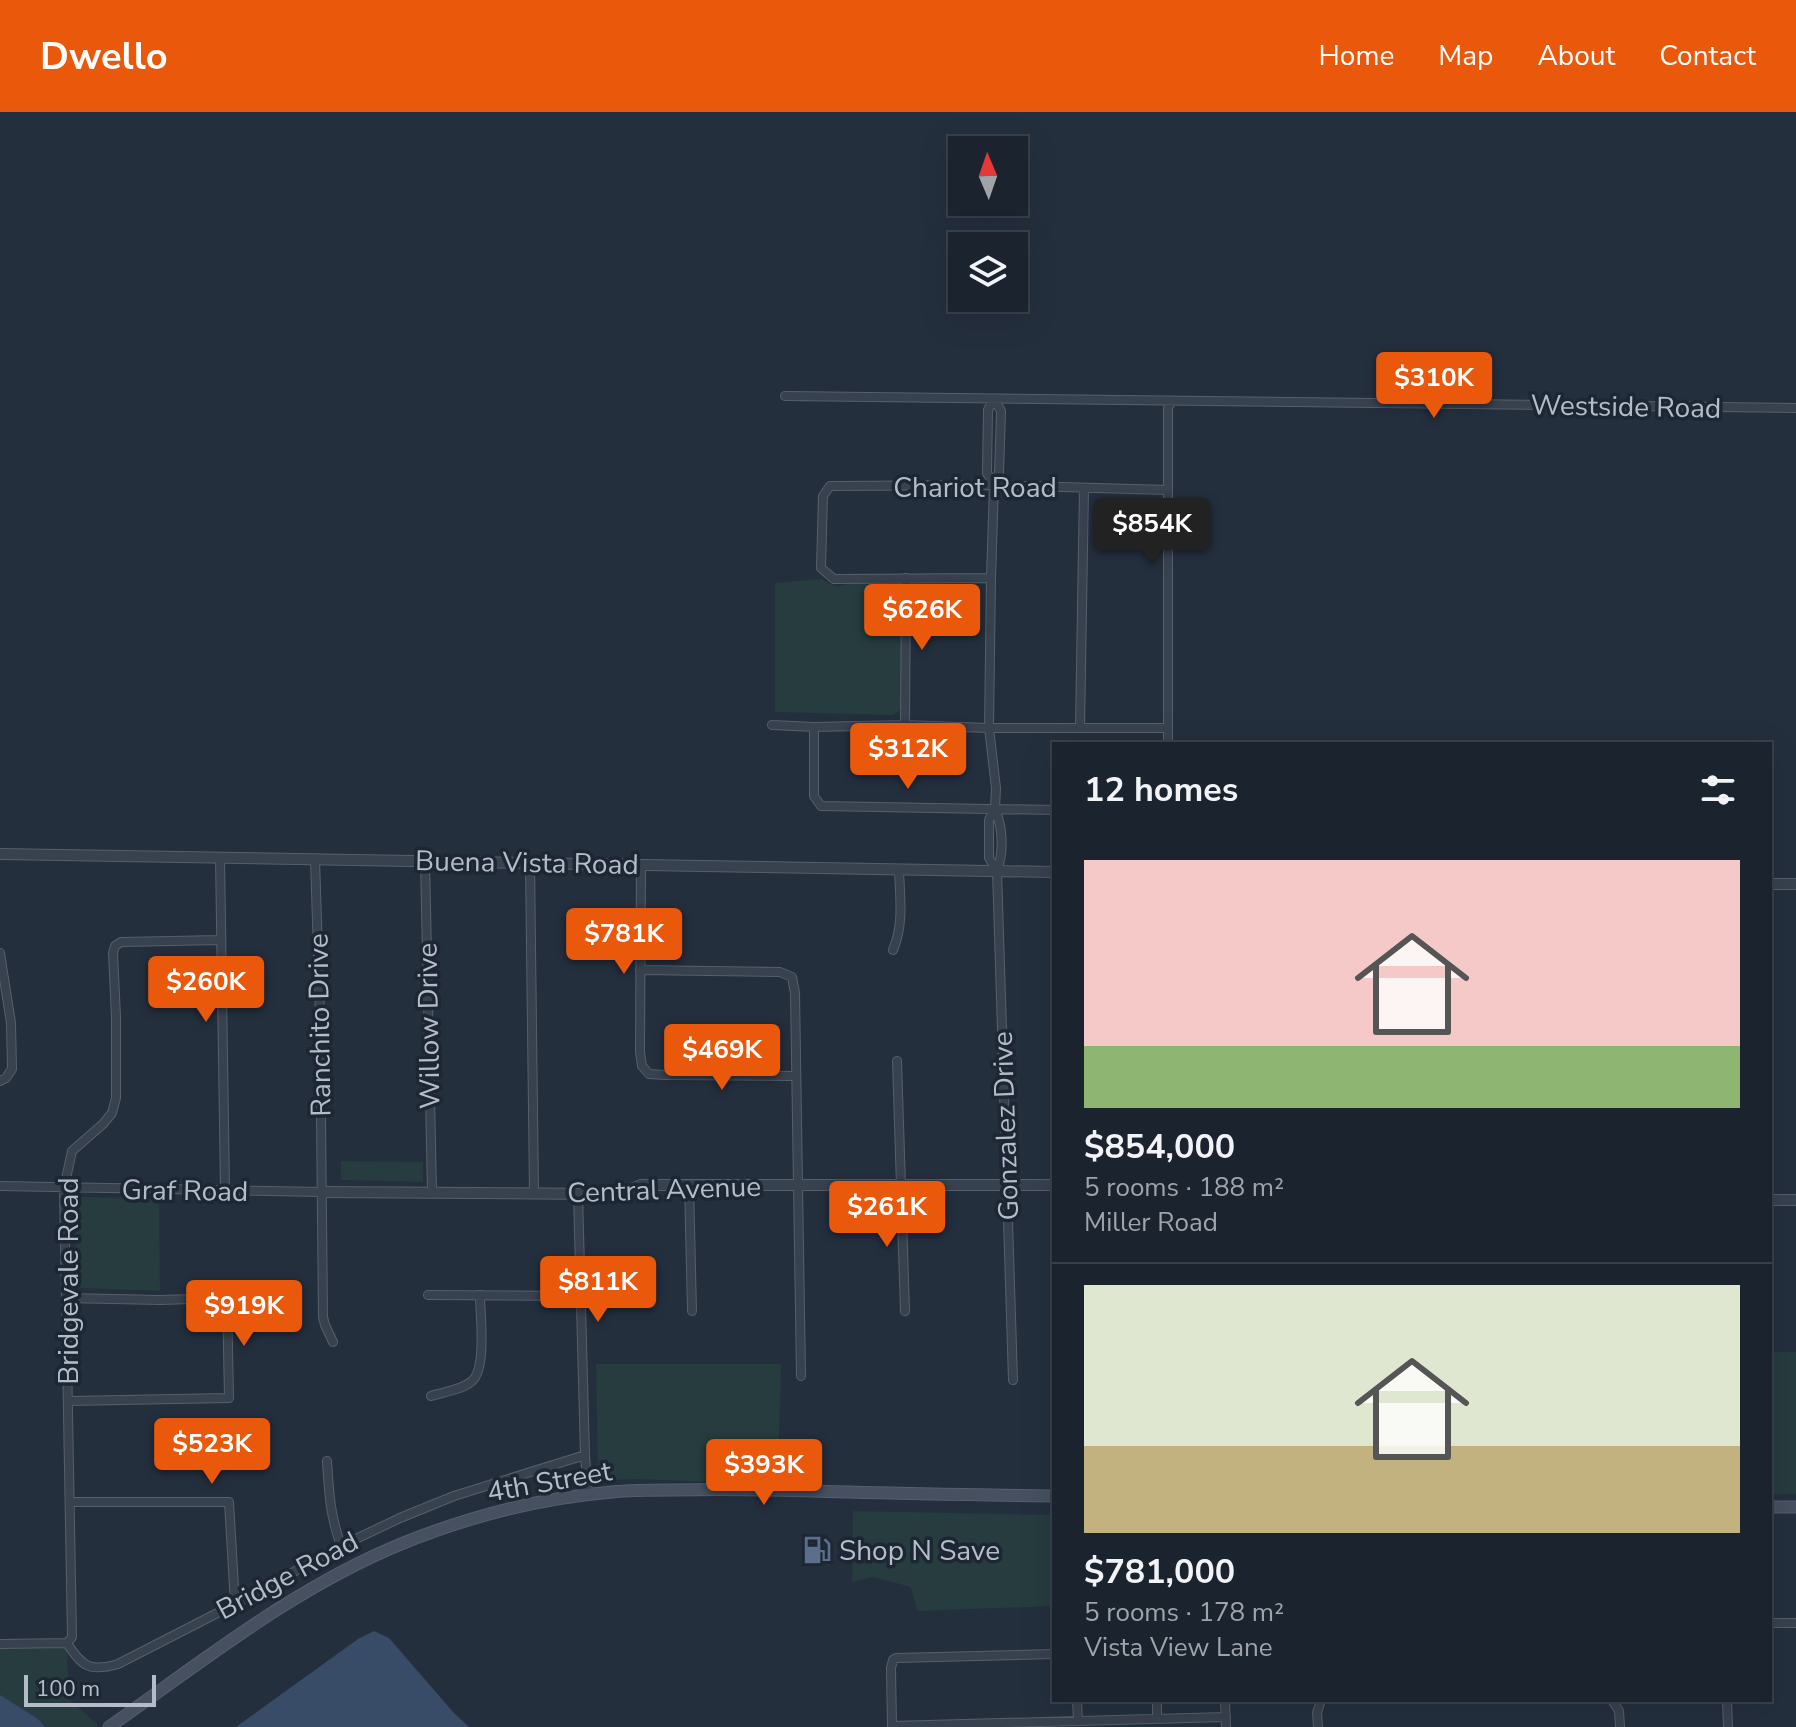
<!DOCTYPE html>
<meta charset="utf-8">
<style>
:root{--surface:#1b232e;--page:#282f3a;--text:#f1f3f6;--muted:#a0a4aa;--line:#39404a;--accent:#ea580c}
body{margin:0;font-family:"Nunito Sans",sans-serif;background:var(--page);color:var(--text);height:100vh;display:flex;flex-direction:column;font-size:30px;white-space:nowrap}
*{box-sizing:border-box;margin:0}
p{font-size:26px;color:var(--muted)}
.icon{flex:none;width:44px;height:44px;fill:none;stroke:currentColor;stroke-width:2;stroke-linecap:round;stroke-linejoin:round}
.map{position:relative;flex:1;overflow:hidden}
.side{position:absolute;left:1052px;top:630px;width:720px;height:960px;display:flex;flex-direction:column;background:var(--surface);border-radius:0px;box-shadow:0 8px 32px #0002,0 0 0 2px var(--line)}
.side>*{flex:none}
.needle{width:52px;rotate:358deg}
.tools{position:absolute;left:948px;top:24px;display:grid;gap:16px}
.tools a{display:grid;place-items:center;width:80px;height:80px;border-radius:0px;background:var(--surface);box-shadow:0 8px 32px #0002,0 0 0 2px var(--line);font-size:40px}
.scale{position:absolute;left:24px;bottom:20px;width:132px;box-sizing:border-box;padding-left:8px;border:4px solid #b4bcc9;border-top:0;font-size:22px;line-height:28px;white-space:nowrap;color:#b4bcc9;-webkit-text-stroke:6px #1d2633;paint-order:stroke}
.price{position:absolute;translate:-50% -68px;padding:0 18px;border-radius:8px;background:var(--accent);color:#fff;font-size:26px;line-height:52px;filter:drop-shadow(0 2px 4px #0008)}
.price::after{content:'';position:absolute;left:50%;top:48px;width:24px;height:18px;margin-left:-12px;background:inherit;clip-path:polygon(0 0,100% 0,50% 100%)}
.price.selected{background:#222;color:#fff}
ul{padding:0;list-style:none}
li{display:grid;align-content:center;gap:16px;height:424px;padding:0 32px}
li+li{border-top:2px solid var(--line)}
li span{display:grid;place-items:center;height:248px;border-radius:0px;color:#555}
li>.icon{margin-inline-start:auto}
span .icon{width:144px;height:144px;fill:#fffc;stroke-width:1}
li b{font-size:34px}
h2{display:flex;justify-content:space-between;align-items:center;height:96px;padding:0 32px;font-size:34px}
header{display:flex;align-items:center;gap:48px;box-sizing:border-box;height:112px;padding:0 40px;background:var(--accent);color:#fff}
header strong{font-size:38px}
nav{display:flex;gap:44px;margin-inline-start:auto;font-size:28px}
.map>svg:first-child{display:block}
.green{fill:#263c3f}
.water{fill:#394c67}
.lines{fill:none;stroke-linecap:round;stroke-linejoin:round}
.minor-casing{stroke:#565f6c;stroke-width:10}
.tertiary-casing{stroke:#565f6c;stroke-width:12}
.secondary-casing{stroke:#565f6c;stroke-width:13}
.minor{stroke:#38414e;stroke-width:8}
.tertiary{stroke:#38414e;stroke-width:10}
.secondary{stroke:#465061;stroke-width:11}
.labels{text-anchor:middle;stroke-width:7;stroke-linejoin:round;paint-order:stroke}
.street-label{font-size:28px;fill:#b4bcc9;stroke:#1d2633}
.poi-label{font-size:28px;fill:#b4bcc9;stroke:#1d2633;text-anchor:start}
</style>
<header>
<strong>Dwello</strong>
<nav><a>Home</a><a>Map</a><a>About</a><a>Contact</a></nav>
</header>
<div class="map">
<svg width="1796" height="1615" viewBox="0 0 1796 1615">
<rect width="100%" height="100%" fill="#242f3e"/>
<!-- green -->
<path class="green" d="M822,467c17,13 21,4 39,2 13,-2 28,0 41,0l1,120c-2,8 -3,11 -11,14l-117,-3v-129z
M341,1049l82,1v20l-82,-2z
M79,1085l80,1 1,93 -80,-3 -4,-5 -1,-81z
M1770,1240h26v142h-23z
M596,1252h185l-3,108 -8,12 -133,-5 -27,1 -12,-9z
M853,1399l201,4v91l-137,5 -6,-24 -38,-10 -21,5z
M0,1529l67,7 2,51 29,26 -3,2h-95z"/>
<!-- water -->
<path class="water" d="M374,1519l15,7 64,74 16,15h-233l122,-88z
M0,1583l38,24 7,8h-45z"/>
<g class="lines">
<defs>
<path id="minor" d="M785,284l1011,12
M994,287l7,12 -2,62 -5,12 -7,-12 1,-63z
M994,373l-3,93 -2,150 7,60 -1,21
M991,466l-157,1 -13,-11 2,-72 7,-10 164,-1 174,5
M772,613l42,2 91,-2 84,3h179
M905,613l1,-147
M814,615v69l7,10 233,4
M1080,616l4,-240
M1168,632v-336l3,-6
M220,745l5,333
M315,747l5,156 3,302 2,8 8,17
M425,748l7,332
M530,750l4,331
M641,752l-1,188 2,14 7,8 16,1 131,1
M997,759l-8,-13v-38l6,-11c8,19 9,42 2,62l16,509
M893,838c11,-26 7,-52 6,-80
M0,841l11,70 1,46 -6,9 -6,3
M640,858l140,2 12,5 3,16 6,383
M897,949l8,250
M689,1072l3,127
M0,1074l322,6
M578,1082l7,261 3,40
M428,1183l153,1
M66,1186l94,2 67,-2 2,100 -161,3
M431,1284c12,-4 31,-6 41,-15 15,-13 8,-66 8,-86
M327,1349c2,32 3,54 14,85
M70,1390h159l6,102
M1770,1511h26
M67,1531l5,-6 -8,-449 8,-37 31,-27 9,-11 4,-15v-81l-3,-64 2,-7 6,-4 99,-2
M67,1531c15,24 23,29 51,21l117,-60 106,-58 59,-28 54,-22 131,-41
M0,1532l67,-1
M1077,1588l1,21
M1157,1588v19
M1225,1588l1,27
M1612,1588l7,11 1,16
M1727,1588l1,27
M892,1614l334,-9
M892,1615l-1,-59 2,-8 3,-2 158,-4
M1318,1615l-1,-14 4,-13"/>
<path id="tertiary" d="M0,742l1054,18
M1770,772h26
M322,1080l279,2 20,-1 20,-8h413
M1770,1088h26"/>
<path id="secondary" d="M1770,1395h26
M109,1615c94,-66 185,-139 292,-183 66,-27 140,-46 211,-52 20,-2 41,-2 61,-2 58,-1 117,0 175,2 69,2 137,3 206,4"/>
</defs>
<!-- minor casing -->
<use href="#minor" class="minor-casing"/>
<!-- tertiary casing -->
<use href="#tertiary" class="tertiary-casing"/>
<!-- secondary casing -->
<use href="#secondary" class="secondary-casing"/>
<!-- minor -->
<use href="#minor" class="minor"/>
<!-- tertiary -->
<use href="#tertiary" class="tertiary"/>
<!-- secondary -->
<use href="#secondary" class="secondary"/>
</g>
<!-- icons -->
<defs>
<symbol id="fuel-bare" viewBox="-9 -9 18 18"><path d="M-5.5-6h7V0h2V4h1.3V-2.5L3-4.5l.8-.8L6-3V5H2.5V1h-1V6h-7ZM-4.2-4.7v3.2H.2V-4.7Z" fill="#5c6f8a" stroke="#1d2633" stroke-width="2.5" paint-order="stroke"/></symbol>
</defs>
<g fill-rule="evenodd">
<use href="#fuel-bare" x="797" y="1418" width="40" height="40"/>
</g>
<g class="labels">
<!-- street labels -->
<g class="street-label">
<text transform="translate(1626 294) rotate(1)" y="10">Westside Road</text>
<text x="975" y="385">Chariot Road</text>
<text transform="translate(527 750) rotate(1)" y="10">Buena Vista Road</text>
<text transform="translate(319 913) rotate(-91)" y="10">Ranchito Drive</text>
<text transform="translate(428 914) rotate(-91)" y="10">Willow Drive</text>
<text transform="translate(1005 1014) rotate(-92)" y="10">Gonzalez Drive</text>
<text transform="translate(664 1077) rotate(-2)" y="10">Central Avenue</text>
<text transform="translate(185 1078) rotate(1)" y="10">Graf Road</text>
<text transform="translate(68 1169) rotate(-90)" y="10">Bridgevale Road</text>
<text transform="translate(549 1369) rotate(-10)" y="10">4th Street</text>
<text transform="translate(287 1463) rotate(-28)" y="10">Bridge Road</text>
</g>
<!-- poi labels -->
<g class="poi-label">
<text x="839" y="1448">Shop N Save</text>
</g>
</g>
</svg>
<div class="tools">
<a><svg class="needle" viewBox="-14 -14 28 28"><path d="M0-13l5 13h-10z" fill="#e53935"/><path d="M0 13l5-13h-10z" fill="#a0a4aa"/></svg></a>
<a><svg class="icon" aria-label="layers" viewBox="0 0 24 24"><path d="M12 4l9 5-9 5-9-5zM3 14l9 5 9-5"/></svg></a>
</div>
<div class="scale">100 m</div>
<b class="price" style="left:1434px;top:308px">$310K</b>
<b class="price selected" style="left:1152px;top:454px">$854K</b>
<b class="price" style="left:922px;top:540px">$626K</b>
<b class="price" style="left:908px;top:679px">$312K</b>
<b class="price" style="left:624px;top:864px">$781K</b>
<b class="price" style="left:206px;top:912px">$260K</b>
<b class="price" style="left:722px;top:980px">$469K</b>
<b class="price" style="left:887px;top:1137px">$261K</b>
<b class="price" style="left:598px;top:1212px">$811K</b>
<b class="price" style="left:244px;top:1236px">$919K</b>
<b class="price" style="left:212px;top:1374px">$523K</b>
<b class="price" style="left:764px;top:1395px">$393K</b>
<section class="side">
<h2>12 homes<svg class="icon" aria-label="filters" viewBox="0 0 24 24"><path d="M4 7h16M4 17h16"/><circle cx="9" cy="7" r="2"/><circle cx="15" cy="17" r="2"/></svg></h2>
<ul>
<li><span style="background:linear-gradient(#f6c9c9 75%,#8fb573 0)"><svg class="icon" aria-label="home" viewBox="0 0 24 24"><path d="M3 11l9-7 9 7M6 9v11h12V9"/></svg></span><div><b>$854,000</b><p>5 rooms · 188 m²</p><p>Miller Road</p></div></li>
<li><span style="background:linear-gradient(#dfe7d0 65%,#c2b280 0)"><svg class="icon" aria-label="home" viewBox="0 0 24 24"><path d="M3 11l9-7 9 7M6 9v11h12V9"/></svg></span><div><b>$781,000</b><p>5 rooms · 178 m²</p><p>Vista View Lane</p></div></li>
</ul>
</section>
</div>
